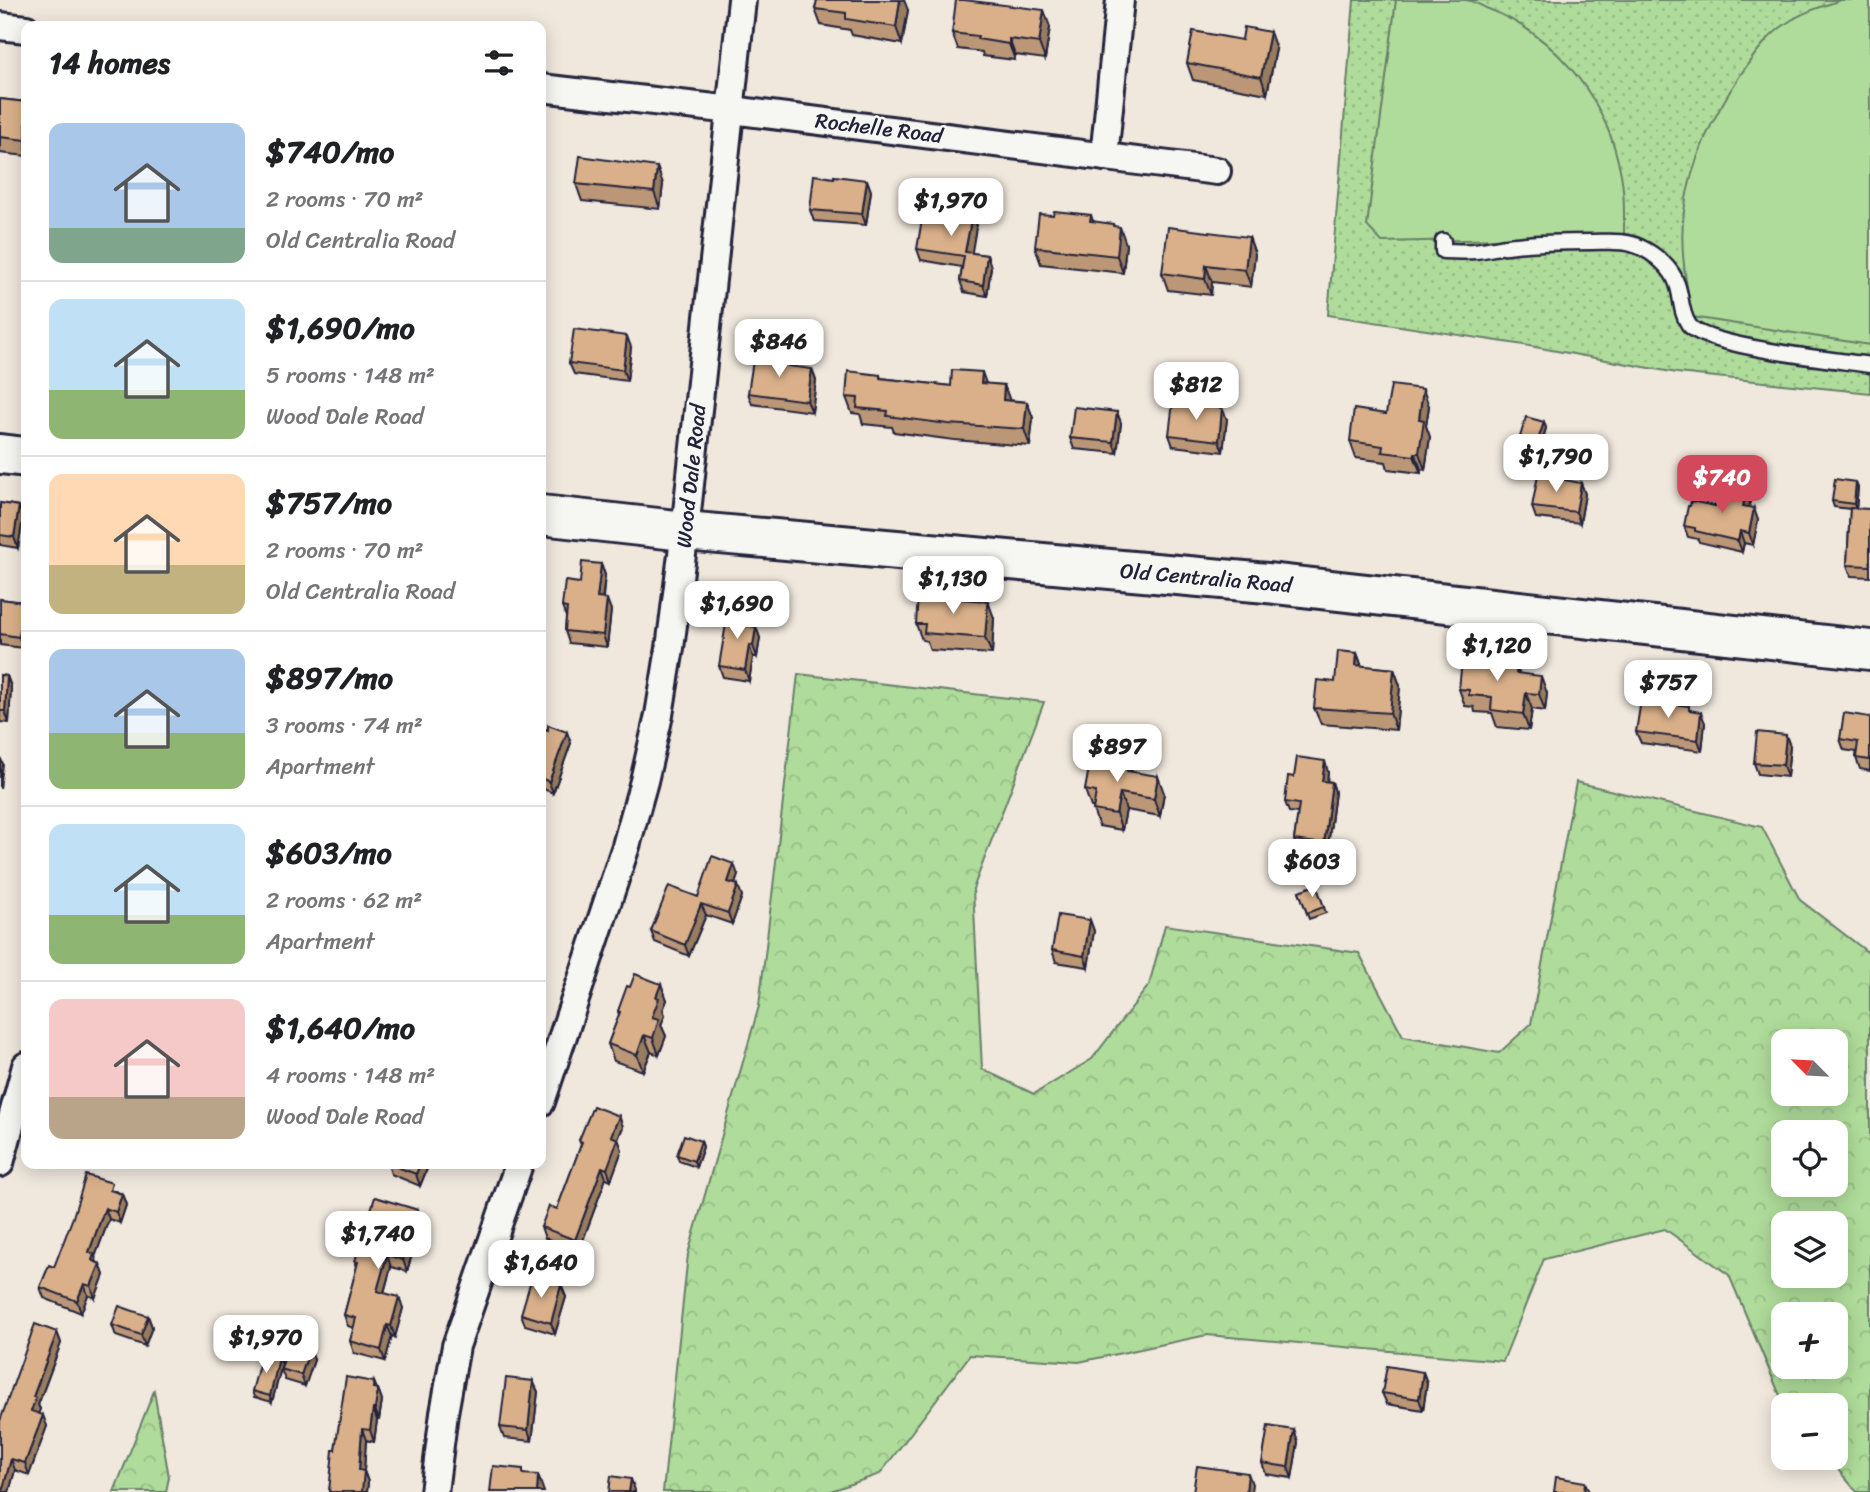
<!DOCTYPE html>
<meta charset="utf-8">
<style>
:root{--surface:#fff;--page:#f6f6f6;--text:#202124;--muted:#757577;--line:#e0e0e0;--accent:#d1495b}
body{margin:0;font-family:Sriracha,sans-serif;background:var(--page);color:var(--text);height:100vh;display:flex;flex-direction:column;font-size:26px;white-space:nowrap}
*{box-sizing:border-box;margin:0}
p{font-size:23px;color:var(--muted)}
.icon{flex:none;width:38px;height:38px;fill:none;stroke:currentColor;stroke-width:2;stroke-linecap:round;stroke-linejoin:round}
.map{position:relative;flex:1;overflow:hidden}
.panel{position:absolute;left:21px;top:21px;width:525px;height:1148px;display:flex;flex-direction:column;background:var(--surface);border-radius:14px;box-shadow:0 4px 18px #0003}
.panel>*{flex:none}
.needle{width:46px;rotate:294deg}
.tools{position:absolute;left:1771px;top:1029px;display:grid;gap:14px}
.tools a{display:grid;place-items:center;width:77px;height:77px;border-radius:14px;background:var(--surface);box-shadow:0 4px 18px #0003;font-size:35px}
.price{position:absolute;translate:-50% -60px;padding:0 16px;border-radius:14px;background:#fff;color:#222;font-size:23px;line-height:46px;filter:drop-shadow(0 2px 4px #0008)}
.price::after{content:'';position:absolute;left:50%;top:42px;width:21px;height:16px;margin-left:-10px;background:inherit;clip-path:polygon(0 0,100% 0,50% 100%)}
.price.active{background:var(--accent);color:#fff}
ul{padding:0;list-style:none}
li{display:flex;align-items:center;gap:21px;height:175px;padding:0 28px}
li+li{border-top:2px solid var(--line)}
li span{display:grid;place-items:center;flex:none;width:196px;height:140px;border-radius:14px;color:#555}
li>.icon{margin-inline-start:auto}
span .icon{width:84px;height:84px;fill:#fffc;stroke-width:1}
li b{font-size:30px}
h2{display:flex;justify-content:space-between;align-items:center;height:84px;padding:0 28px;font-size:30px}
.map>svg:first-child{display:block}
.green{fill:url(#green-dots);stroke:#687f6a;stroke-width:2}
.forest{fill:url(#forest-crowns);stroke:#687f6a;stroke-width:2;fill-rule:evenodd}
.pitch{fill:#afdc9a;stroke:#687f6a;stroke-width:2}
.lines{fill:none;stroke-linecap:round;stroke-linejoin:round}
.lane-casing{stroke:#22223b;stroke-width:19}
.street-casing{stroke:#22223b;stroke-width:32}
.secondary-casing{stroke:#22223b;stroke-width:44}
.lane{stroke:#f6f6f2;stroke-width:14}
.street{stroke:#f6f6f2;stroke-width:26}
.secondary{stroke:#f6f6f2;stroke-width:38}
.wall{fill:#bb9777;stroke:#22223b;stroke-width:2}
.shaded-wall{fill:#987b61;stroke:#22223b;stroke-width:2}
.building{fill:#d9b08a;stroke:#22223b;stroke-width:2}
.labels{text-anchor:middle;stroke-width:5;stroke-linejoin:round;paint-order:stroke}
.street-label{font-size:21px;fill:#22223b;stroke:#f6f6f2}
</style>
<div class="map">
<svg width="1870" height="1492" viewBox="0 0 1870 1492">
<defs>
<pattern id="green-dots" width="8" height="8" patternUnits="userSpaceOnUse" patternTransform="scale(1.75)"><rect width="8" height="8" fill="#afdc9a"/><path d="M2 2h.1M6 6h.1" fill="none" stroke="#96bc86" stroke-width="1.8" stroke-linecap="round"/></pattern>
<pattern id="forest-crowns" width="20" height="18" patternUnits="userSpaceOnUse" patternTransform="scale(1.75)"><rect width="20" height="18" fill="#afdc9a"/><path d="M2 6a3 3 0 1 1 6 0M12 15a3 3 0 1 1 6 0" fill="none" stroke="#96bc86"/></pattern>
</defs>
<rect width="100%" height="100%" fill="#f0e8dd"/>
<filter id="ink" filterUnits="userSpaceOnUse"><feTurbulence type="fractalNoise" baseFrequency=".0143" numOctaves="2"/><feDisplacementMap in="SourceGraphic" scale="14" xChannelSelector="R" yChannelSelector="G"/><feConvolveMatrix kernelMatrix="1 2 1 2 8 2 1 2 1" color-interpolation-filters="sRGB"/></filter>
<g filter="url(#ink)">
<!-- green -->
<path class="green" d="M1354,0h516v393l-193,-20 -153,-28 -196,-30z"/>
<!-- forest -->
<path class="forest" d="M798,674l246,28 -71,187 9,180 52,25 58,-35 57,-74 16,-60 194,28 44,83 96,17 32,-29 45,-242 186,45 38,73 70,54v538h-13l-29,-34h8v-53h-52l-55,-130 -64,-46 -121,30 -41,102 -296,-26 -128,27 -109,-7 -90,119 -52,18h-165l25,-238 71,-248zM1783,1041h53v53h-53zM1783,1132h53v53h-53zM1783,1223h53v53h-53zM1783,1314h53v53h-53z
M154,1391l15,86 -3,15h-52z"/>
<!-- pitch -->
<path class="pitch" d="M1396,0c16,0 32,0 49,0 6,0 15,0 21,0 7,1 14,5 20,8 66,25 116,85 132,153 7,25 6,50 6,75l-242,6 -15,-16z
M1841,0h29v345l-178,-28c-6,-34 -13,-72 -8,-106 7,-51 29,-95 57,-137 13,-19 26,-38 46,-51 16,-11 36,-17 54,-23z"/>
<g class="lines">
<defs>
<path id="lane" d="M1443,241v10c11,0 22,1 32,0 11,-1 21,-4 32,-5 28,-4 57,-4 85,-4 16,0 34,-2 48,5 15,7 32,21 37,37 5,13 3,28 12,41 16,22 149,35 181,40"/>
<path id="street" d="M0,26l26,3
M541,88l191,22 485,61
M1104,157l16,-157
M541,1102l85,-256 18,-65 15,-66 11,-67 15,-117 57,-531
M0,1163l26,-97
M434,1492l10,-79 12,-67 63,-182"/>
<path id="secondary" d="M0,454l26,3
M541,515l144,16 582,52 603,67"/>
</defs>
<!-- lane casing -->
<use href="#lane" class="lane-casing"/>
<!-- street casing -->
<use href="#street" class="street-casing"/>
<!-- secondary casing -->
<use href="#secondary" class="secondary-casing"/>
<!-- lane -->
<use href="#lane" class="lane"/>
<!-- street -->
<use href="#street" class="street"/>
<!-- secondary -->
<use href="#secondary" class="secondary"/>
</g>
<!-- wall -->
<path class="wall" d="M815,9l93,1 -6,34 -50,-9 -2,-5 -29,-5z
M1050,27l-5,32 -30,-4v5l-32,-4 -1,-4 -24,-3 -6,-16z
M1276,49l-9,45 -74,-14 -6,-17z
M0,99l26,3v54l-26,-3z
M657,167l6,17 -3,25 -78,-8 -6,-17z
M867,180l4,11 -5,34 -52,-4 -4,-11z
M973,210l4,11 -6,32 16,2 4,12 -4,29 -23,-4 -4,-11 2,-14 -41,-7 -4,-11z
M1053,215h38l2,6 22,6 11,17 -3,29 -82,-9 -6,-17z
M1249,237l6,17 -4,33 -39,-5 -1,13 -43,-5 -6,-17z
M631,347l-4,34 -53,-7 -5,-11z
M789,359l3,7 24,14 -4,32 -60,-8 -4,-11z
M880,375l1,3 70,8 35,-2 18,1 5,15 18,2 6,16 -3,28 -76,-6 -60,-8 -2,-5 -29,-3 -3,-10 -8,-1 -6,-16z
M1429,406l-3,20 4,11 -5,33 -4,-1v4l-33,-4 -2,-7 -30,-4 -6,-17 36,-27z
M1117,412l4,11 -4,30 -43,-4 -4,-11z
M1227,419l-4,33 -50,-6 -4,-11z
M1544,422l2,6 -6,21 -18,-6 -2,-6z
M1856,482l2,5 -2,22h14v68l-19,-1 -4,-11 3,-56 -16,-2 -2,-6z
M1581,483l4,11 -5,29 -44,-5 -4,-11z
M1746,492l4,11 -1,4 9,13 -5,25 -9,-2 -2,9 -43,-10 -1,-3 -10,-2 -4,-11 31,-20z
M0,503l19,3 4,12 -5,30 -18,-3z
M601,564l4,11 -2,23 8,12 -4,37 -38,-4 -4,-12 1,-14 -4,-10 18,-24z
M0,599l24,3 2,5v22l-3,19 -23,-3z
M994,618l-2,36 -62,-4 -3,-9 -5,-1 -6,-16z
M755,627h1l4,11 -3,19h-4l-4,24 -26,-4 -4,-11z
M1357,653l5,13 32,3 6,17 -4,44 -75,-6 -7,-16z
M1484,654l3,9 30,4 2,7 28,19 -2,18 -13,-2 -3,21 -32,-3 -5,-14 -17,-1 -1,-5 -9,-1 -6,-17z
M0,675l7,1 4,11 -2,36 -9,-1z
M1691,710l14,13 -3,28 -61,-8 -5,-11z
M1870,717v54l-10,-2 -4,-11 1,-6 -13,-2 -4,-11z
M541,727l30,16 -18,50 -12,-5z
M1790,746l-3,31 -29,-3 -4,-11z
M1128,761l4,11 32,21 -4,23 -34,-6 -4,20 -23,-4 -6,-16 1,-3h-3l-6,-17 19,-26z
M1328,772l-1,9 5,1 3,10 -8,62 -29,-4 -4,-10 4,-27 -9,-1 -4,-10 9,-25z
M738,875l-3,9 7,12 -10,28 -26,-9 -17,41 -34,-14 -4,-11 47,-34z
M1316,885l10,28 -17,6 -10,-28z
M1090,920l4,11 -6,36 -32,-5 -4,-12z
M661,984l6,16 -4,10 2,5 -4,10 5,11 -7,19 -8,-3 -8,19 -29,-10 -6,-17 11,-29 -1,-4 12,-24z
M619,1116l4,11 -5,12 4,11 -11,30 -5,-2 -27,73 -34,-13 -4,-11 16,-18 24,-64 -2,-5z
M701,1141l2,6 -7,20 -17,-6 -2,-6z
M388,1164h41l-9,22 -29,-12z
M115,1191l7,3 4,11 -6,18 -11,-4 -14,38 2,6 3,1 4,11 -9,23 -7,-3 -7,18 -37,-15 -4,-11 14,-20z
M418,1210l4,11 -15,50 -16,-4 -7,26 19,15 -8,29 -3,-1 -7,25 -31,-8 -4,-12 4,-13 -6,-2 -4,-11 13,-48 -2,-6z
M561,1285l5,12 -11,37 -30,-9 -4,-11z
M148,1316l4,11 -7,19 -29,-10 -4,-11z
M57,1332l4,11 -23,62 2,4 -2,5 9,12 -18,49 -14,-5 -6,22 -9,-71z
M279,1358l3,6 -10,38 -18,-5 -2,-6z
M314,1360l-9,26 -20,-6 -4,-11z
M1423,1372l4,11 -4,27 -36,-6 -5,-11z
M533,1381l5,11 -6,49 -28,-3 -4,-11z
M374,1382l3,7h1l4,11 -3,20h-2l-3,22 -8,-2 -2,31 4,11 -1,10h-38l6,-42z
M1294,1430l4,12 -6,36 -26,-4 -4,-11z"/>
<!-- shaded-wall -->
<path class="shaded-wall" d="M900,0h4l4,10 -6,34 -6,-17z
M1044,10l6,17 -5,32 -6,-16z
M1270,32l6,17 -9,45 -6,-17z
M1009,39l6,16v5l-6,-16z
M657,167l6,17 -3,25 -6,-17z
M867,180l4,11 -5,34 -4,-11z
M973,210l4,11 -7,43 -5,-12z
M1113,224l6,14 1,-11 6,17 -3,29 -6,-17z
M1249,237l6,17 -4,33 -6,-17z
M987,255l4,12 -4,29 -4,-11z
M1206,265l6,17 -1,13 -6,-16z
M627,336l4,11 -4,34 -4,-11z
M812,369l4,11 -4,32 -5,-11z
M982,372l6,17 -7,-6z
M1004,385l6,16 -7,-1z
M1423,389l6,17 -3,20 4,11 -5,33 -6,-17v-34z
M1027,402l6,16 -3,28 -6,-17z
M1222,408l5,11 -4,33 -4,-11z
M1117,412l4,11 -4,30 -4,-11z
M1544,422l2,6 -6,21 -3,-6z
M1415,453l6,16v4l-7,-17z
M1856,482l2,5 -2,23 -2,-6z
M1581,483l4,11 -5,29 -4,-11z
M1746,492l4,11 -3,14 -4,-11z
M19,506l4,12 -5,30 -4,-11z
M1754,508l4,12 -5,25 -4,-12z
M1740,531l4,12 -2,9 -4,-11z
M601,564l4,11 -4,34 -4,-11z
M607,599l4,11 -4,37 -4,-12z
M988,601l6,17 -2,36 -7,-16z
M24,602l2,5v22l-3,19 -4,-11z
M751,616l4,11 -6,-1z
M756,627l4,11 -3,19 -4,-11z
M749,645l4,12 -4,24 -4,-11z
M1357,653l6,17 -7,-5z
M1394,669l6,17 -4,44 -6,-17z
M7,676l4,11 -2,36 -4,-12z
M1541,676l6,17 -2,18 -6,-17z
M1526,693l6,16 -3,21 -6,-16z
M1701,712l4,11 -3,28 -4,-11z
M567,732l4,11 -18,50 -4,-11z
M1786,735l4,11 -3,31 -4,-12z
M0,757l3,7 -3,25z
M1128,761l6,17 -7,-7z
M1325,761l3,11 -2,19 -4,-10z
M1158,776l6,17 -4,23 -6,-17z
M1332,782l3,10 -8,62 -3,-10z
M1120,793l6,17 -4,20 -6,-16z
M734,864l4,11 -6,18 -4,-11z
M738,885l4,11 -10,28 -4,-11z
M701,904l5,11 -17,41 -4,-11z
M1090,920l4,11 -6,36 -4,-11z
M661,984l6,16 -4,10 2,5 -4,10 5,11 -7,19 -6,-17 -1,-21 4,-20z
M644,1035l7,17 -8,19 -6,-16z
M619,1116l4,11 -5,12 4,11 -11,30 -4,-11 4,-33z
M701,1141l2,6 -7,20 -2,-6z
M420,1164h9l-9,22 -4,-12z
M602,1167l4,11 -27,73 -4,-11z
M122,1194l4,11 -6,18 -4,-11z
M105,1208l4,11 -14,38 3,8 -2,7 -7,-20z
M418,1210l4,11 -15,50 -4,-11z
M387,1255l4,12 -10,36 -4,-12z
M100,1264l4,11 -9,23 -4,-12z
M84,1284l4,11 -7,18 -4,-12z
M561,1285l5,12 -11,37 -4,-11z
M399,1297l4,11 -8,29 -4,-11z
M148,1316l4,11 -7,19 -4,-11z
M387,1325l5,11 -7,25 -4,-11z
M57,1332l4,11 -23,62 2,4 -5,14 -4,-12 2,-14z
M310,1348l4,12 -9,26 -4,-11z
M279,1358l3,6 -10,38 -2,-6z
M1423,1372l4,11 -4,27 -4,-11z
M533,1381l5,11 -6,49 -4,-11z
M374,1382l4,10v-3l4,11 -3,20 -4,-11 -2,-21z
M373,1409l4,11 -3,22 -4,-12z
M43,1415l4,11 -18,49 -4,-12z
M362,1429l4,11 -2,31 4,11 -1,10h-5l-3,-22z
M1294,1430l4,12 -6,36 -4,-11z
M11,1459l4,11 -6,22h-7z
M1248,1473l4,11 -1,8h-5z
M538,1475l6,17h-7z
M631,1479l4,11v2h-6z
M1585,1482l4,10h-5z"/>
<!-- building -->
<path class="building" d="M817,0h83l-4,27 -50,-8v-6l-31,-4z
M956,0h8l80,10 -5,33 -30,-4v5l-32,-5 1,-3 -26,-3z
M1244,27l26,5 -9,45 -74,-14 6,-32 49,9z
M0,99l26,3v38l-26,-3z
M580,156l77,11 -3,25 -78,-8z
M814,175l20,3v-2l33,4 -5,34 -52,-4z
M925,201l48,9 -8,42 22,3 -4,30 -23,-4 4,-25 -47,-7z
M1054,211l37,4 -1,6 23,3v2l7,1 -3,29 -82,-9 4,-33 14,1z
M1168,227l81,10 -4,33 -39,-5 -1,14 -43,-6z
M574,329l53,7 -4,34 -54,-7z
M754,354l35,5 -1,7 24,3 -5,32 -59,-8z
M952,370l30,2 -1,11 23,2 -1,15 24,2 -3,27 -76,-5 -61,-8 1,-5 -31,-3 1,-10 -12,-1 2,-26 32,4v3l71,8z
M1391,385l32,4 -4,30 5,1 -5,33h-4l-1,3 -32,-4 1,-6 -33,-5 4,-32 32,5z
M1173,402l49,6 -3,33 -50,-6z
M1074,407l43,5 -4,30 -43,-4z
M1526,417l18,5 -7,21 -17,-6z
M1538,475l43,8 -5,29 -44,-5z
M1835,479l21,3 -2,22 -22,-3z
M1719,486l27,6 -3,14 11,2 -5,25 -9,-2 -2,10 -43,-10v-3l-11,-2 4,-20h2l1,-5 24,5z
M0,503l19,3 -5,31 -14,-2z
M1850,508l20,1v57l-23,-1z
M582,562l19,2 -4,34 10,1 -4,36 -38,-4 2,-23 -5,-1 3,-26 15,2z
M918,596l70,5 -3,37 -61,-5 1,-9h-9z
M0,599l24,3 -5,35 -19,-3z
M728,612l23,4 -2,10 7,1 -3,19 -4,-1 -4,25 -26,-4z
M1338,651l19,2 -1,12 38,4 -4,44 -76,-5 3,-28 18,2z
M1463,651l21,3 -2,9 35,4 -1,6 25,3 -2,18 -13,-1 -3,21 -32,-4 1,-13 -23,-2v-5l-10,-1z
M0,675l7,1 -2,35h-5z
M1641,700l48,6v4l12,2 -3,28 -62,-8z
M1844,713l26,4v43l-14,-2 2,-16 -18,-3z
M548,725l19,7 -18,50 -8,-4v-51l7,3z
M1757,732l29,3 -3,30 -29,-2z
M1105,757l23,4 -1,10 31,5 -4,23 -34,-6 -4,21 -23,-4 3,-18 -11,-2 5,-28 14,2z
M1297,757l28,4 -3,20 10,1 -8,62 -30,-4 5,-36 -14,-2 3,-26 6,1z
M712,856l22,8 -6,18 10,3 -10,28 -27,-9 -16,41 -34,-14 18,-45 29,11z
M1316,885l8,22 -17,6 -8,-22z
M1058,915l32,5 -6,36 -32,-6z
M635,974l26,10 -5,13 3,1 -7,19 7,2 -6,19 -9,-3 -7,20 -29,-11 12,-32 -2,-1 9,-25 3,1z
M593,1106l26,10 -8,20 7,3 -11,30 -5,-2 -27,73 -34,-13 8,-21 8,3 25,-67 -3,-2z
M684,1135l17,6 -7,20 -17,-6z
M389,1164h31l-4,10z
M86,1175l26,8 -2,7 12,4 -6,18 -11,-4 -16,44 5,2 -2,6 8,4 -9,22 -7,-2 -7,17 -37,-14 9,-22 5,2 19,-50z
M375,1197l43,13 -15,50 -16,-5 -10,36 22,6 -8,29 -4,-1 -6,25 -31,-9 6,-23 -12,-3 14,-53 -3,-1z
M532,1277l29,8 -10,38 -30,-9z
M119,1306l29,10 -7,19 -29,-10z
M35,1324l22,8 -24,65 3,1 -5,13 12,4 -18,48 -14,-4 -9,33h-2v-71z
M292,1343l18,5 -9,27 -20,-6 5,-17 3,1z
M262,1354l17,4 -9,38 -18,-5z
M1387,1366l36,6 -4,27 -37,-6z
M346,1377l28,5 -1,6 5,1 -3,20h-2l-3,21 -8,-1 -3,41 5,1 -2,21h-33l4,-42h2z
M506,1378l27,3 -5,49 -28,-3z
M1268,1426l26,4 -6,37 -26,-4z
M493,1466l30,3v5l15,1 -1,17h-47z
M1197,1466l51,7 -2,19h-53z
M611,1476l20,3 -2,13h-20z
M1556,1477l29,5 -1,10h-30z"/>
</g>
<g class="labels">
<!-- street labels -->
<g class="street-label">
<text transform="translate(879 128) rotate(7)" y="7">Rochelle Road</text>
<text transform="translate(691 476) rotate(-84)" y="7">Wood Dale Road</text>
<text transform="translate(1206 578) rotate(5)" y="7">Old Centralia Road</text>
</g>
</g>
</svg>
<div class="tools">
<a><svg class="needle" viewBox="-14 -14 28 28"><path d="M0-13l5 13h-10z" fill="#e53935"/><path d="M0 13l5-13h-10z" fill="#757577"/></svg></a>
<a><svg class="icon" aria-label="locate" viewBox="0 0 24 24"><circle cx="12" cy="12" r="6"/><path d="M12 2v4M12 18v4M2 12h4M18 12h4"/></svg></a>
<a><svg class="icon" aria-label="layers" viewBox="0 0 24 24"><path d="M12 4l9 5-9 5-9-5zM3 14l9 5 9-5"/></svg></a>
<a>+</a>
<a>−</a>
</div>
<b class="price" style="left:951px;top:238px">$1,970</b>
<b class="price" style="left:779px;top:379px">$846</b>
<b class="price" style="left:1196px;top:422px">$812</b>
<b class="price" style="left:1556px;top:494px">$1,790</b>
<b class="price active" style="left:1722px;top:515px">$740</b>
<b class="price" style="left:953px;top:616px">$1,130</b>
<b class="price" style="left:737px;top:641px">$1,690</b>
<b class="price" style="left:1497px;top:683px">$1,120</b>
<b class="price" style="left:1668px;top:720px">$757</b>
<b class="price" style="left:1117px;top:784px">$897</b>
<b class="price" style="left:1312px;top:899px">$603</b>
<b class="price" style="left:378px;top:1271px">$1,740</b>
<b class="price" style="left:541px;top:1300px">$1,640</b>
<b class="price" style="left:266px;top:1375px">$1,970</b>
<section class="panel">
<h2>14 homes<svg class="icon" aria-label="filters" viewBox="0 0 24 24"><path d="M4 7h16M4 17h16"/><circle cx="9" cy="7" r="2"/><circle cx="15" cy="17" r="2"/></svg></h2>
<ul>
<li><span style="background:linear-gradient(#a9c7e8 75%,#7fa58c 0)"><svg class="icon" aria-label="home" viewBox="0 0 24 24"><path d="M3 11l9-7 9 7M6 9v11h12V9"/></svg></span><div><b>$740/mo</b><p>2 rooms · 70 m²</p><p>Old Centralia Road</p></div></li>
<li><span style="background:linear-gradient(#bfe0f5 65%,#8fb573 0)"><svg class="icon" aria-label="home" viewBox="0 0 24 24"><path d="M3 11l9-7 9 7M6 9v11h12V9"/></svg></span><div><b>$1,690/mo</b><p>5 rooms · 148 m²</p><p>Wood Dale Road</p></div></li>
<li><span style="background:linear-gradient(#ffd9b3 65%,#c2b280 0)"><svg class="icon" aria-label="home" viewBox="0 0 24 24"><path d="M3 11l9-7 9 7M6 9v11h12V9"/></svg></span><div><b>$757/mo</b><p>2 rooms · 70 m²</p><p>Old Centralia Road</p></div></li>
<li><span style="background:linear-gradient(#a9c7e8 60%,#8fb573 0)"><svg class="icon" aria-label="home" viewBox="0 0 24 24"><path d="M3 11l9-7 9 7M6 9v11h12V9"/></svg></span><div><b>$897/mo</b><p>3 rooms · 74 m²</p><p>Apartment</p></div></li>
<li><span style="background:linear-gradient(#bfe0f5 65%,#8fb573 0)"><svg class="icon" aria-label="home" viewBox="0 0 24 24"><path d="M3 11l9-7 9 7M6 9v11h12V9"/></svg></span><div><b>$603/mo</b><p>2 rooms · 62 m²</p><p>Apartment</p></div></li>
<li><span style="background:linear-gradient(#f6c9c9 70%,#b9a48a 0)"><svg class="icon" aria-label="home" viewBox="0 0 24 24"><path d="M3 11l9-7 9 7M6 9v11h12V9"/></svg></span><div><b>$1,640/mo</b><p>4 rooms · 148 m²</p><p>Wood Dale Road</p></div></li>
</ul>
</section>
</div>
